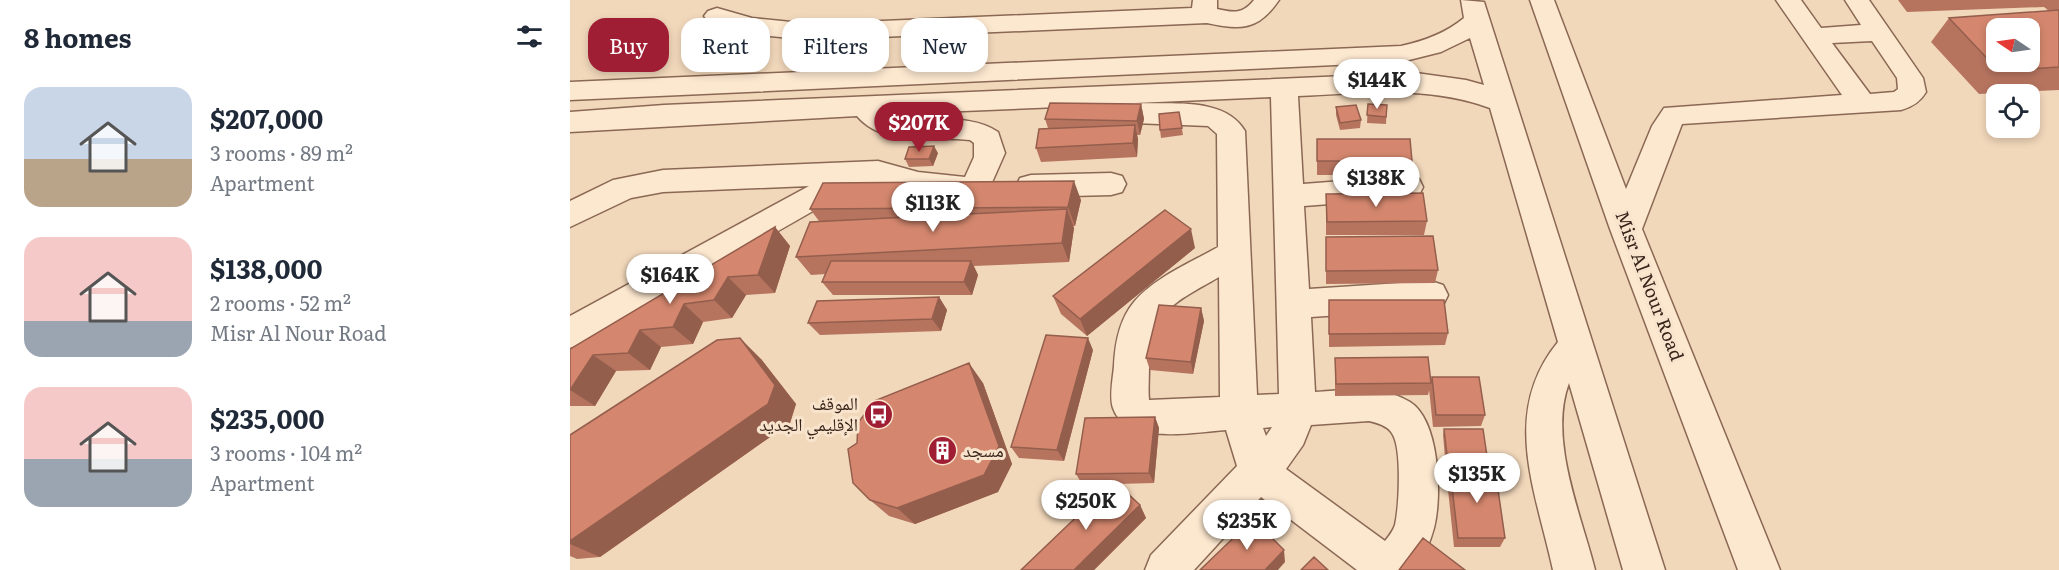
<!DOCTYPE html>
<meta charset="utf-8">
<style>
:root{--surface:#fff;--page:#f2f2f3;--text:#1f2937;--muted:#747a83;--accent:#9f1e34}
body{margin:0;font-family:Literata,"Noto Naskh Arabic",serif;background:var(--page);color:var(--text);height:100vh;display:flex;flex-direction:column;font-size:22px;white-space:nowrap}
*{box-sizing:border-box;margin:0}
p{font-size:20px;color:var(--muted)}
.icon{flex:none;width:33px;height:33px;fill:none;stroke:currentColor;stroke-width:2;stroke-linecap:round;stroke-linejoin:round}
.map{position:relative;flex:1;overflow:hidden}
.side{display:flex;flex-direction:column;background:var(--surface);width:570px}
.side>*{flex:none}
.banner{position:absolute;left:18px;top:18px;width:570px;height:54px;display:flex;gap:12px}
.needle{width:39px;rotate:283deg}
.controls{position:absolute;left:1416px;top:18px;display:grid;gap:12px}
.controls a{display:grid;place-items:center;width:54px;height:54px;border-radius:12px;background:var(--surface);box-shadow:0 3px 9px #0003;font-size:30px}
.price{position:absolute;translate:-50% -51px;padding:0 14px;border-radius:21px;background:#fff;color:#222;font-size:20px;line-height:39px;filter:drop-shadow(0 2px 3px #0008)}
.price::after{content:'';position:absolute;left:50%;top:36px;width:18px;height:14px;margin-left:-9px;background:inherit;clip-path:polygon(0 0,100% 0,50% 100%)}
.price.selected{background:var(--accent);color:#fff}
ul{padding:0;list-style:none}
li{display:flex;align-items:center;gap:18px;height:150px;padding:0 24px}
li span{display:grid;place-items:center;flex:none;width:168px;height:120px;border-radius:18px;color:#555}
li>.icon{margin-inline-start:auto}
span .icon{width:72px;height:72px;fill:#fffc;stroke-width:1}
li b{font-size:26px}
h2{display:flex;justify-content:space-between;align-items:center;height:72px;padding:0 24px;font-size:26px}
.pill{padding:0 21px;border-radius:18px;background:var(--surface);box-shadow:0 3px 9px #0003;font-size:21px;line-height:54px}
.pill.selected{background:var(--accent);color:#fff}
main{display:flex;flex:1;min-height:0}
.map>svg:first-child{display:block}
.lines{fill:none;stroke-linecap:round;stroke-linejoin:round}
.minor-casing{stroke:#8a6854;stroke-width:3}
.minor{fill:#fce7cf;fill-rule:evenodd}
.wall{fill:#b6745f}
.shaded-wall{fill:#945e4d}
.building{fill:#d4876e;stroke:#945e4d;stroke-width:1.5;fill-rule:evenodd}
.labels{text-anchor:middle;stroke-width:6;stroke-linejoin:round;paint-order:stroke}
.street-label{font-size:18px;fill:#38241a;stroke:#f8e4cc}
.poi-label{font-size:18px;fill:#38241a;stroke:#f8e4cc;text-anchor:end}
</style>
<main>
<section class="side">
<h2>8 homes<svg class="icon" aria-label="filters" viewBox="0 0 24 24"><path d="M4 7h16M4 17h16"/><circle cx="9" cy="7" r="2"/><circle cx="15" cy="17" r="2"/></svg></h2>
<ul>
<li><span style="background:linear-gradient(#c9d6e8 60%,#b9a48a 0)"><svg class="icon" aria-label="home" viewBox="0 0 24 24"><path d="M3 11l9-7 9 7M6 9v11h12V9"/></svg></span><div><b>$207,000</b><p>3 rooms · 89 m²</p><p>Apartment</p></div></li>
<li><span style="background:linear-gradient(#f6c9c9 70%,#9aa5b1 0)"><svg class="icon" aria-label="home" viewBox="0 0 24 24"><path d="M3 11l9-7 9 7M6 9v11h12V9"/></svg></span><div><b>$138,000</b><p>2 rooms · 52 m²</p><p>Misr Al Nour Road</p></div></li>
<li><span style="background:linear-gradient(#f6c9c9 60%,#9aa5b1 0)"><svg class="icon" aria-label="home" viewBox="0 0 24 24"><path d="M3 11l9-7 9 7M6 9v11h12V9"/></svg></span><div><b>$235,000</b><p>3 rooms · 104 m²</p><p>Apartment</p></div></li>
</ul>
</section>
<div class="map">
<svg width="1489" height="570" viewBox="0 0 1489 570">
<rect width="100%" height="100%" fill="#f2d8bb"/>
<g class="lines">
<defs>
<path id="minor" d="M623,0h24v9c17,4 26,5 37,-9h25c-21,31 -38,30 -72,23l-396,17 -61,-6 -42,-13 -4,-5 4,-5 9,-3 35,10 59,6 381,-16z
M891,0l23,2 181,568h-42l-54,-187c-21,56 12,131 26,187h-42c-17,-79 -53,-157 5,-228l-68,-234c-62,-23 -126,-15 -192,-12l5,88 105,-8 11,3 4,8 -4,8 -11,3 -104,8 5,83 122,-8 12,4 5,10 -5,10 -12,4 -120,8 4,75c33,-2 66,-8 95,10 30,19 32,95 24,126 -4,15 -11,30 -20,42h-57l-96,-73 -67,73h-49l6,-15 86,-89 -11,-36c-31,2 -100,16 -113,-22 -4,-11 0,-30 1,-42 1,-22 5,-46 20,-64 21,-25 56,-39 84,-55l-1,-113 -9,-8 -74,-3 -10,-3 -4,-7 4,-7 10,-2 -243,10c35,13 74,-4 107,18l7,21 -19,43c-40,12 -84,-14 -124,-13l-280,160 -12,5v-32l239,-130 -146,6 -32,6 -61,29v-26l43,-21 50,-10 215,-9 40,11 47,5 9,-20v-14l-4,-3c-37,-5 -86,8 -113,-24l-287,16v-20l94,-7 752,-32 50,7 18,5 -14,-47 -29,14 -40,10 -831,38v-18l831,-36c23,-5 45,-13 63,-28zM701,97l8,297 -22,1 -12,-264c-21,-35 -74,-26 -110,-28zM649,277l1,120 -71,3c-1,-10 0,-22 0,-33 1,-56 25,-64 70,-90zM799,421c9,2 20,5 24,14 9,16 6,72 2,90 -2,6 -6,11 -10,16l-99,-72 17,-24 8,-20zM702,427l-6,9 -3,-8z
M960,0h24l72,189 26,-63 12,-18 178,-13 -66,-95h25l20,28 40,-3 -16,-25h24l54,78 3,14c-6,10 -14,15 -25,18l-219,14 -40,105 138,341h-42l-128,-341zM1302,41l25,37 1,11 -4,3 -24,2 -38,-51z
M541,173l11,3 4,8 -4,8 -11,3 -80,2 -11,-3 -4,-8 4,-8 11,-3z"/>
</defs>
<!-- minor casing -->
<use href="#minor" class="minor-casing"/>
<!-- minor -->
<use href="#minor" class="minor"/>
</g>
<!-- wall -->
<path class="wall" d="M1328,0h161v90l-80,4 -48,-52 18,-24 100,-7 -5,-4 -137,5z
M571,104l3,15 -4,16h-3l1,4 -1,18 -96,5 -5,-14 12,-20 -3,-9z
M798,104l19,1 -1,19 -19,-1z
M766,107l25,13 -1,8 -20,2 -4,-15z
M609,112l4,23 -22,3 -1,-8z
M747,139l95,22 -2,14h-93z
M368,153l-5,13 -24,1 -4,-8z
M756,194l101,27 -3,14h-98z
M511,200l-6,26h-2l1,2 -5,34 -95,4 4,9 -6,20h-139l-11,-13 4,-8 -15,1 -15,-18 23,-36 -9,-12z
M205,227l15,19 -15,47 -29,2 -14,23 -29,4 -10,22 -32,3 -11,23 -34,1 -21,35h-25v-57z
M756,237l112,33 -3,13 -109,1z
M625,248l-108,88 -26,-22 -8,-18z
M369,297l8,13 -6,21 -121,4 -12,-12z
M759,300l119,33 -3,12 -116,2z
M631,308l3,13 -11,53 -43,-4 -4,-12z
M523,350l-29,111 -45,-3 -8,-11z
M765,358l96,25 -3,12 -93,1z
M191,359l35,45 -6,19 -190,134 -23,2 -7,-3v-121z
M862,377l53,38 -4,11 -48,1 -4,-38z
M413,383l29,81 -14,28 -83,32 -26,-8 -19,-16z
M585,417l4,11 -5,55 -37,1 23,21 6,13 -52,52h-73l90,-86h-29l-6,-10z
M874,429l44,34 -3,6h-39l-3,-34z
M880,470l55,68 -5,9h-46l-7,-67z"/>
<!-- shaded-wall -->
<path class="shaded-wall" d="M571,104l3,15 -4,16 -3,-14z
M565,125l3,14 -1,18 -4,-14z
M364,146l4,7 -5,13 -4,-7z
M504,181l7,19 -6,26 -7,-19z
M497,209l7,19 -5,34 -7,-19z
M205,227l15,19 -15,47 -17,-18z
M621,229l4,19 -108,88 -7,-17z
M401,261l7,14 -6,20 -8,-13z
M158,277l18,18 -14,23 -18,-18z
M369,297l8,13 -6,21 -9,-12z
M114,304l19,18 -10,22 -20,-17z
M631,308l3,13 -11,53 -2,-12z
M70,330l21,17 -11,23 -22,-17z
M170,338l21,21 35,45 -6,19 -190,134 -30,-13v-3z
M518,338l5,12 -29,111 -7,-11z
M23,355l23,16 -21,35 -25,-16z
M399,363l14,20 29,81 -14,28 -83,32 -18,-16z
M585,417l4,11 -5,55 -5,-10z
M570,505l6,13 -52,52h-20z
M714,550l1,12 -7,8h-13z"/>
<!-- building -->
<path class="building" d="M1489,10v57l-60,4 -50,-53zM1426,28h34v34h-34z
M480,103l91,1 -4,17 -92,-2z
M798,104l19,1 -1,12 -19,-2z
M786,105l5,15 -21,3 -4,-16z
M609,112l3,16 -22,2 -1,-16z
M565,125l-2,18 -97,5 3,-19z
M747,139h93l2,22h-95z
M364,146l-5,13h-24l4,-12z
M504,181l-6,26 -258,2 13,-26z
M853,193l4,28 -100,1 -1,-28z
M497,209l-5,34 -266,14 14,-35z
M595,210l26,19 -111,90 -27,-23z
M205,227l-17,48 -30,2 -14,23 -30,4 -11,23 -33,3 -12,23 -35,2 -23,35v-41z
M863,236l5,34 -112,1v-34z
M261,261h140l-7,21h-142z
M369,297l-7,22 -124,4 9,-22z
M759,300h115l4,33 -119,1z
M589,305l42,3 -10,54 -45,-4z
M476,335l42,3 -31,112 -46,-3z
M170,338l35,47 -7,19 -198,137v-106l147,-95z
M858,357l3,26 -95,1 -1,-26z
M399,363l30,83 -15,29 -87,33 -27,-8 -17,-17 -5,-34 9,-6 1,-20 16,-22z
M862,377h47l6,38h-49z
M585,417l-6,56 -73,1 9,-56z
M874,429h39l5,34 -40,1z
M925,469l10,69h-47l-8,-68z
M544,481l26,24 -66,65h-53z
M683,519l31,31 -19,20h-65z
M853,538l42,32h-66z
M744,557l14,13h-27z"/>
<!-- icons -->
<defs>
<symbol id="bus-disc" viewBox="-11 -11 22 22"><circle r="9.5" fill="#9f1e34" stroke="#f8e4cc"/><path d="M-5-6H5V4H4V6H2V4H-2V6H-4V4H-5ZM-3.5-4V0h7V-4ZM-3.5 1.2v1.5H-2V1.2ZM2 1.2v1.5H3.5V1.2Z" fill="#fff"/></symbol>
<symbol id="building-disc" viewBox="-11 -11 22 22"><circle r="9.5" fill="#9f1e34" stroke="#f8e4cc"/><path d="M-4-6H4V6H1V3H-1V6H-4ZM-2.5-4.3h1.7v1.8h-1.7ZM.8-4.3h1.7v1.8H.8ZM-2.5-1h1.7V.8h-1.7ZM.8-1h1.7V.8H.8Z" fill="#fff"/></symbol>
</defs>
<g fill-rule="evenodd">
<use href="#bus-disc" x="292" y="398" width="33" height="33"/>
<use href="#building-disc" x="356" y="434" width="33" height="33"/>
</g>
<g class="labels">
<!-- street labels -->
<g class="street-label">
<text transform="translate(1079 286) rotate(69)" y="6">Misr Al Nour Road</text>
</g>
<!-- poi labels -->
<g class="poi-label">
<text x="288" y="410">الموقف<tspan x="288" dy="21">الإقليمي الجديد</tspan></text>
<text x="393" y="457" text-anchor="start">مسجد</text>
</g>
</g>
</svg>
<div class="controls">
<a><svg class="needle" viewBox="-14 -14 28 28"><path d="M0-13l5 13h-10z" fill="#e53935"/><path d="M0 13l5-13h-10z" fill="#747a83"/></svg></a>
<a><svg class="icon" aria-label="locate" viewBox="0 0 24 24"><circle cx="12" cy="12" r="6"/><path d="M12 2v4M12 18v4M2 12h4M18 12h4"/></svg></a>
</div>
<b class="price" style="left:807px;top:110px">$144K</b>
<b class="price selected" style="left:349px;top:153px">$207K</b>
<b class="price" style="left:806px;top:208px">$138K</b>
<b class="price" style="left:363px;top:233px">$113K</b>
<b class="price" style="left:100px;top:305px">$164K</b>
<b class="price" style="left:907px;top:504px">$135K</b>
<b class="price" style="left:516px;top:531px">$250K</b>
<b class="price" style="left:677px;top:551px">$235K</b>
<div class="banner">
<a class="pill selected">Buy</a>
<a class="pill">Rent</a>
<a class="pill">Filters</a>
<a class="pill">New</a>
</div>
</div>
</main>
